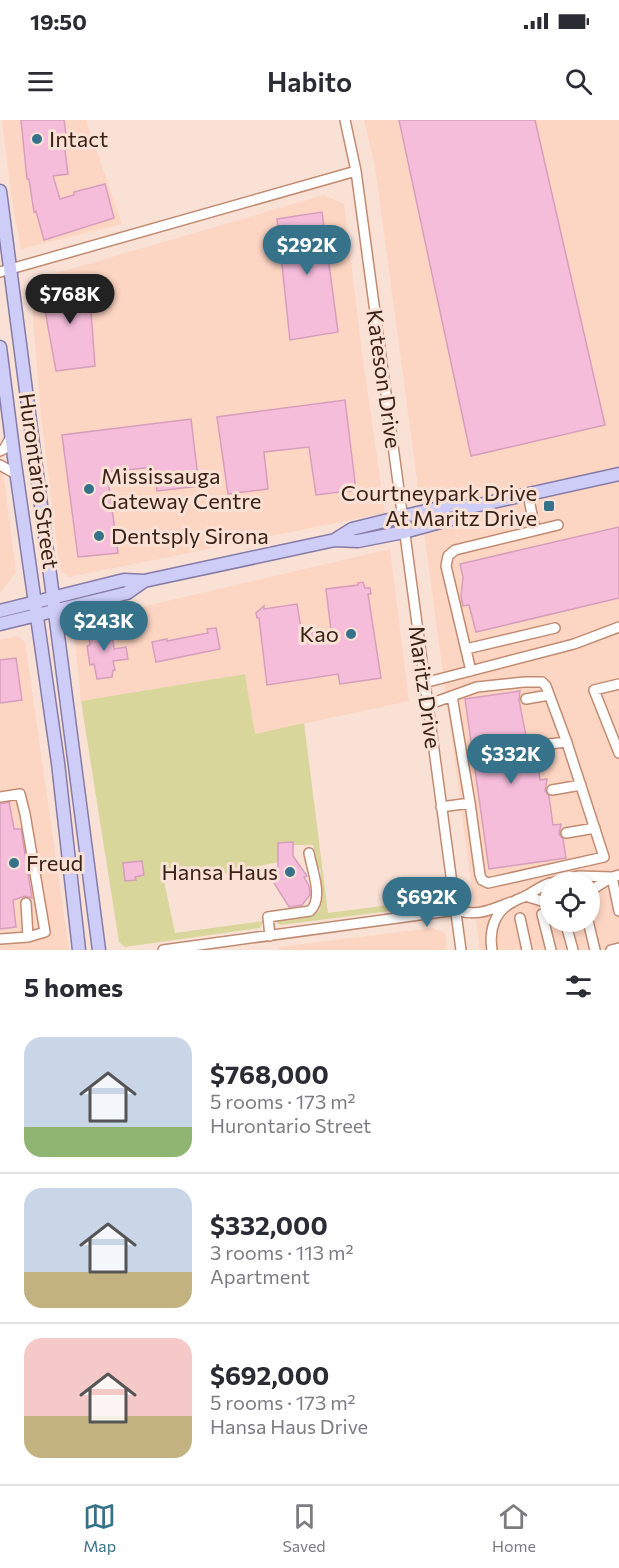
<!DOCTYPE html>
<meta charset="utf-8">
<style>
:root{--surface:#fff;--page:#f2f2f3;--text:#2b2b33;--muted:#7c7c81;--line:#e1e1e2;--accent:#367289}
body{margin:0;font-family:Commissioner,sans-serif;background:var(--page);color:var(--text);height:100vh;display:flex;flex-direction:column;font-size:22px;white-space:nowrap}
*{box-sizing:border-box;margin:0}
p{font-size:20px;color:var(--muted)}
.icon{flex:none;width:33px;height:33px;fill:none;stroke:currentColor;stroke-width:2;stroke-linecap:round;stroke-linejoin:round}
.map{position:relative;height:830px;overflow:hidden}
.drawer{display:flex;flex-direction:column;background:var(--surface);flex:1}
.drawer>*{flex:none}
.controls{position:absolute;left:540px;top:752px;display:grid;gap:12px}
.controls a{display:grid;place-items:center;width:60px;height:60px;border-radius:50%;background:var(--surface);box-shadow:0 3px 9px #0003;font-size:30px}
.price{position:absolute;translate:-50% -51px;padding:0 14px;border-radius:21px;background:var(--accent);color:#fff;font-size:20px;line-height:39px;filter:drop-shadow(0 2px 3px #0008)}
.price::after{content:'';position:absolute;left:50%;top:36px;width:18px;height:14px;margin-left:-9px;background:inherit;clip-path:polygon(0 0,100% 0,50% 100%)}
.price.current{background:#222;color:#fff}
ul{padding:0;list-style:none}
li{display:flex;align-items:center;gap:18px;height:150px;padding:0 24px}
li+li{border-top:2px solid var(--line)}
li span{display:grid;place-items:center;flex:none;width:168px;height:120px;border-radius:18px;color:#555}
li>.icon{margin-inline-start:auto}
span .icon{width:72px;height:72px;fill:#fffc;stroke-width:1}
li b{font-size:26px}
h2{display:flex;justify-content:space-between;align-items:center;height:72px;padding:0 24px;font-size:26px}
.status{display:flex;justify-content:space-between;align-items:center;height:42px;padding:0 30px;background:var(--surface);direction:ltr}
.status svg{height:16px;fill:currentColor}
header{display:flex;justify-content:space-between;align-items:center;height:78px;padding:0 24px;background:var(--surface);font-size:27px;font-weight:600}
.tab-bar{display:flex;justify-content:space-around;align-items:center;height:84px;border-top:2px solid var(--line);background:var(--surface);font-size:16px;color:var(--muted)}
.tab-bar a{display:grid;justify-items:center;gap:3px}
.tab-bar .current{color:var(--accent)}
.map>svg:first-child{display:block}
.built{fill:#fdd5c3;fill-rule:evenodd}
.green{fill:#d9d69c}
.building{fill:#f6bddb;stroke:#d69ebc;stroke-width:1.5}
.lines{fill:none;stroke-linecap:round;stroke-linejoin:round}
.minor-casing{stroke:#c18b72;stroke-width:12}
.major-casing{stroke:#857ba6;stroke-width:15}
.minor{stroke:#fff;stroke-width:9}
.major{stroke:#cecdf7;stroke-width:12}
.poi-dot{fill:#367289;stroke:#f9e1d6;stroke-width:2}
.labels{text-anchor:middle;stroke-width:6;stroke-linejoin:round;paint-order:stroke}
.poi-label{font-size:22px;fill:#392319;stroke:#f9e1d6;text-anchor:start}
.street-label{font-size:22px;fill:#392319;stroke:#f9e1d6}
</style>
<div class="status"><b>19:50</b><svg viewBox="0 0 49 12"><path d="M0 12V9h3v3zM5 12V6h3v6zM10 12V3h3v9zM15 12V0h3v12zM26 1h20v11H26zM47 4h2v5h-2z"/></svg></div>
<header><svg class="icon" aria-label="menu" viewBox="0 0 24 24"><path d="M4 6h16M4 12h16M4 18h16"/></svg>Habito<svg class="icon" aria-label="search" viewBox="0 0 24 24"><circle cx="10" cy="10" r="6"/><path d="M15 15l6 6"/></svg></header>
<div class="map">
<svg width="619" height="830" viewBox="0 0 619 830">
<rect width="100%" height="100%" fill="#f9e1d6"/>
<!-- built -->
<path class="built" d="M2,0h84l36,104 -101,25 -10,-55z
M364,0h255v830h-139l-105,-784zM550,762h40v39h-40z
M324,75l20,9 18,149 23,160 -316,64 -9,-6 -19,-156 -11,-134z
M0,328l16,124 -16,21z
M390,429l19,152 -154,33 -10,-60 -164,27 -8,-78z
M18,516l7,6 44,308h-69v-310z
M432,808l13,5 2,17h-168v-3z"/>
<!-- green -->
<path class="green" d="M245,554l10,60 49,-11 24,190 108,-14 3,2 -9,5 -150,19 -6,-5 36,-4 9,-5c6,-14 -1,-27 2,-41l-3,-3 -5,-22h-20v-3l-15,1v19l-88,19 -2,-10 -25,5 12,57 88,-12 -3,7 -135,19 -6,-5 -38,-241z"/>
<!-- building -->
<path class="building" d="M21,0h43l3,23h-3l4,31 -15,2 7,23 14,-4v-3l31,-8 9,34 -70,22 -8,-29 -2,1 -5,-33h-2z
M399,0h136l70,305 -134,31z
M322,92l16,120 -48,8 -13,-121z
M83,160l8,31 4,55 -39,5 -10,-55 -1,-31z
M345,280l11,90 -40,5 -7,-48 -45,5 4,37 -40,5 -11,-77z
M191,299l8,67 -42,5 -3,-24 -47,5 11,81 -40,4 -16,-122z
M619,407v71l-143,34 -7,-27 -6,1 -2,-10 2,-19 -3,-13z
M363,462l2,6h5l1,6h-3l13,84 -41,6 -2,-10 -71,11 -8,-67h-2l-1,-5 8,-7v3l33,-5 5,30 29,-4 -5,-41 32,-4v-2z
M105,505l2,10h2l1,6 3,-1 1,9 12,-2 2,12 -15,2 2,9h-2l-1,7 -15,2 -3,-15 -4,1 -3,-19 3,-1 -2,-13h2l-1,-5z
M216,508l4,21 -64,13 -4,-20 15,-3v2l41,-8 -1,-4z
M16,538l6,42 -22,3v-43z
M520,571l-1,9 7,36 8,-1 -1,11 3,4 4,30 7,-1 -2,12 4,5 4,29 8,-1 -2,10 4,5 3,19 -77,11 -24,-170z
M9,682l5,27h7l11,69 -7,-2 -12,4 3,27 -16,2v-125z
M293,722v14l14,20 -3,1 5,9 1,9 -8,10 -13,2 -18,-29 7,-10v-25z
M142,741l2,14 -9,2 1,3 -11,1 -2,-18z"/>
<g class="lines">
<defs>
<path id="minor" d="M345,0l11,51 105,779
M0,152l356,-101
M0,331l4,-2 7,-12
M0,345l16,9
M528,374l7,36
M466,529l89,-21
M471,551l-25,-105 2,-10 7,-6 103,-25
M424,563l150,-39 45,-17
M619,564l-25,6 25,63
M452,576l18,107
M526,579l23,-4
M427,585l50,-18 47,-5h18l4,4 20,54 38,117 -116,26 -6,-3 -2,-5 -10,-72 -29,4
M540,625l27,-3
M552,670l29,-5
M0,677l20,-3 5,20 20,118 -17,5
M566,713l29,-5
M612,757l7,34
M554,762l24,-6 34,1 7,-2
M590,771l22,-14
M525,776l20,6 5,-2
M542,794l9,36
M520,798l7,32
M565,801l8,29
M588,801l7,29
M270,816l-2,-19 42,-6c14,-12 2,-41 -1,-58
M0,819l28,-2 -2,-34
M163,830l293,-40c21,7 34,0 55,-8
M492,830c-3,-19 2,-39 21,-48 4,-3 9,-4 13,-6 9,-5 15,-10 24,-13
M611,830l8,-2"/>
<path id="major" d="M0,71l99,759
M0,227l14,110 44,306 21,187
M336,419l16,-10 65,-16 36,-8 17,2 149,-33
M0,491l124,-31 20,1 191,-41 23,1 46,-9 51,-14 15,-11
M0,504l127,-31 17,-12"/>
</defs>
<!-- minor casing -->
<use href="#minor" class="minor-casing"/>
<!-- major casing -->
<use href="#major" class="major-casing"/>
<!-- minor -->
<use href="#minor" class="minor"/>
<!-- major -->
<use href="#major" class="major"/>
</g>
<!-- markers -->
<g class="poi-dot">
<circle cx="37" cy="19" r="6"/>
<circle cx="89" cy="369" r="6"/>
<rect x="543" y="380" width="12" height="12" rx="3"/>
<circle cx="99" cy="416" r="6"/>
<circle cx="351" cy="514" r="6"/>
<circle cx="14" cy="743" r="6"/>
<circle cx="290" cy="752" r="6"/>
</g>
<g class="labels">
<!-- poi labels -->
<g class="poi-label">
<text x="49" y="27">Intact</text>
<text x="101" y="364">Mississauga<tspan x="101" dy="25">Gateway Centre</tspan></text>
<text x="537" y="381" text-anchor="end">Courtneypark Drive<tspan x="537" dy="25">At Maritz Drive</tspan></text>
<text x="111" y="424">Dentsply Sirona</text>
<text x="339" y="522" text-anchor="end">Kao</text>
<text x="26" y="751">Freud</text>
<text x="278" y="760" text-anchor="end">Hansa Haus</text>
</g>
<!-- street labels -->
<g class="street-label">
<text transform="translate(384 259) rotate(82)" y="8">Kateson Drive</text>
<text transform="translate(39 361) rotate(82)" y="8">Hurontario Street</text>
<text transform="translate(425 567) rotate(82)" y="8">Maritz Drive</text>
</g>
</g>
</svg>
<div class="controls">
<a><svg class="icon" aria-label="locate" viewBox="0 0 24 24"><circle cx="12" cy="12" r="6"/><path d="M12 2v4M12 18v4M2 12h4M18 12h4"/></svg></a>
</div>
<b class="price" style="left:307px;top:156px">$292K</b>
<b class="price current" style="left:70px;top:205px">$768K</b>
<b class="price" style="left:104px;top:532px">$243K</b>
<b class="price" style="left:511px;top:665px">$332K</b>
<b class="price" style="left:427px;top:808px">$692K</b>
</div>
<section class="drawer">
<h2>5 homes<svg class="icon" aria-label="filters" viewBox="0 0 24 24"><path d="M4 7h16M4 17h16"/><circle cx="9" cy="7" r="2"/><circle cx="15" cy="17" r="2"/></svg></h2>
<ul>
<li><span style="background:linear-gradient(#c9d6e8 75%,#8fb573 0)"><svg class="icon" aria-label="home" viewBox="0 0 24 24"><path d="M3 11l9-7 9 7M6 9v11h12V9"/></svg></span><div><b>$768,000</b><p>5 rooms · 173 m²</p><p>Hurontario Street</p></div></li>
<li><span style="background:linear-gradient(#c9d6e8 70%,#c2b280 0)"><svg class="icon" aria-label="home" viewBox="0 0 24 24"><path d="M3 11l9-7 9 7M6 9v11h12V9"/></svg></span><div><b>$332,000</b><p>3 rooms · 113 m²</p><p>Apartment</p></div></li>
<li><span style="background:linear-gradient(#f6c9c9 65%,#c2b280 0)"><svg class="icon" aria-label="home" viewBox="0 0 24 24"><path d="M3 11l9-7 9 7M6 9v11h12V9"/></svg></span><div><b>$692,000</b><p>5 rooms · 173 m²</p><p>Hansa Haus Drive</p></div></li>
</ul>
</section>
<nav class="tab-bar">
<a class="current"><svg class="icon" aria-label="map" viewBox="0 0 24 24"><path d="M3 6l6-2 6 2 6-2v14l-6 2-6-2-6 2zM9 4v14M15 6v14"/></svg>Map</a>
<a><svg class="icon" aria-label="saved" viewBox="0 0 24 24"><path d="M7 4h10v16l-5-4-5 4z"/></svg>Saved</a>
<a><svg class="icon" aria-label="home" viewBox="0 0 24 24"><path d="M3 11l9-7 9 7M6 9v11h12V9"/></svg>Home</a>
</nav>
